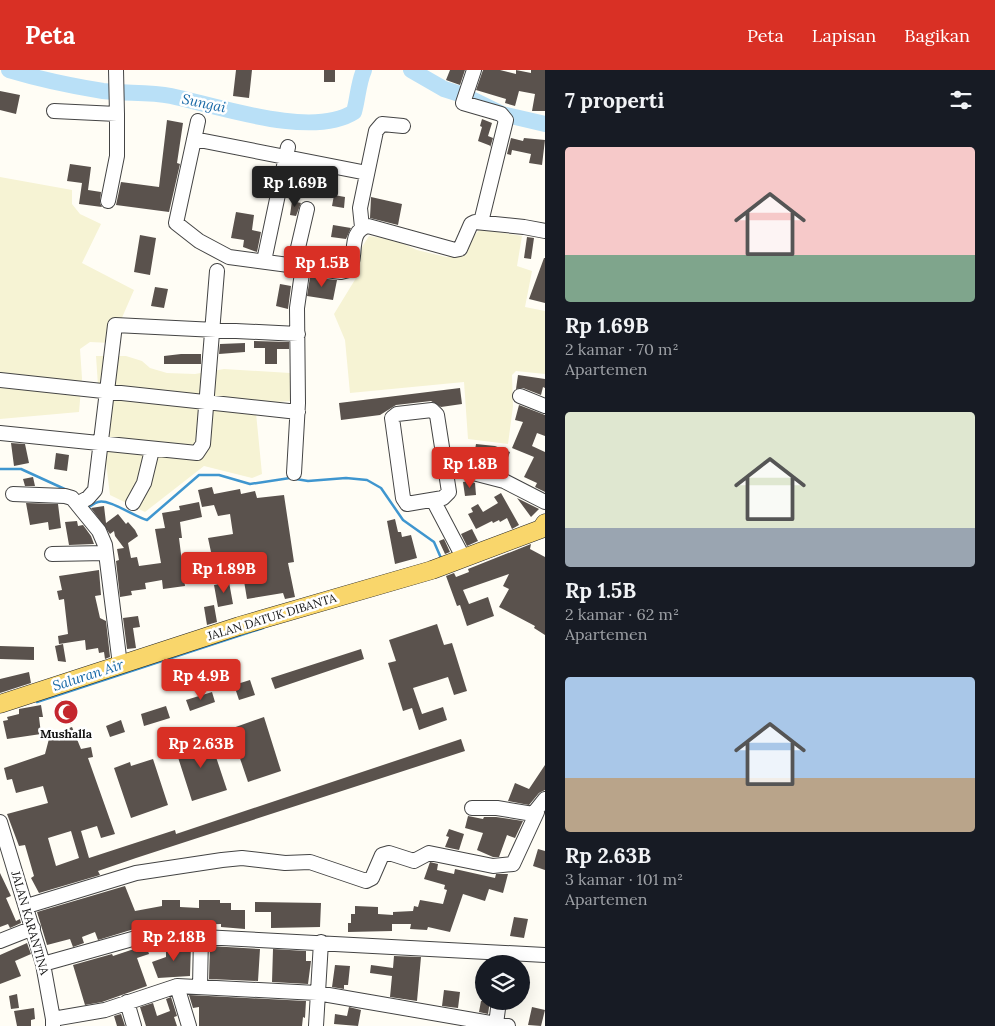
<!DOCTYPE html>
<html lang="id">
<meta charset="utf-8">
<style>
:root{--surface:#171b24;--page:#20242c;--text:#f1f3f6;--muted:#9ea1a6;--accent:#d93025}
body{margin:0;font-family:Lora,serif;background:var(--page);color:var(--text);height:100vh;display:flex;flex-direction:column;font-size:19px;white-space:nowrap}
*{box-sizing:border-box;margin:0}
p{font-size:16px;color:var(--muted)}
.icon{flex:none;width:28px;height:28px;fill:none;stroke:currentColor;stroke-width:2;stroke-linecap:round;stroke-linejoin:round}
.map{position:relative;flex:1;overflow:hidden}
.side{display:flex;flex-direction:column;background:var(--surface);width:450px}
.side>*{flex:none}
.buttons{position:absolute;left:475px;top:885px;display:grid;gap:10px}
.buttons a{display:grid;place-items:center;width:55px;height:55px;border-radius:50%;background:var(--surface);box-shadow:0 5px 20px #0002;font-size:25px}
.price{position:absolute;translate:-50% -42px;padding:0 11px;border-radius:5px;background:var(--accent);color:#fff;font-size:16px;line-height:32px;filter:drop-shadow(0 1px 2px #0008)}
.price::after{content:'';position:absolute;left:50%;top:30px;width:15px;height:11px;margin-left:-8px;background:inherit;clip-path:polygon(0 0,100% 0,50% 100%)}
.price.active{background:#222;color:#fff}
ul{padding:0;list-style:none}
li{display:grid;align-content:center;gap:10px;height:265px;padding:0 20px}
li span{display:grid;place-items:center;height:155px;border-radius:5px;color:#555}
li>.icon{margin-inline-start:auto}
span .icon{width:90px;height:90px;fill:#fffc;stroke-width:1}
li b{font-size:21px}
h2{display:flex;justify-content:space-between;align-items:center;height:60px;padding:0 20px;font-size:21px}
header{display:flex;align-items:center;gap:30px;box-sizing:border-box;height:70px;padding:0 25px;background:var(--accent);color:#fff}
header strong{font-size:24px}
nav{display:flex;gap:28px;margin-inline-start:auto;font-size:18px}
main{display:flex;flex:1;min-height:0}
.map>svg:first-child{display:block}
.farmland{fill:#f6f3d4}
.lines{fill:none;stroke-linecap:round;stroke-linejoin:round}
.stream{stroke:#3f96cf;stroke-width:2.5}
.river{stroke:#b9e0f7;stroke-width:16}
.building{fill:#5a524d;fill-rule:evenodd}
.minor-casing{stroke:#444;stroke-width:16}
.major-casing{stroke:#222;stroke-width:19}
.minor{stroke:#fff;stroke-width:14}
.major{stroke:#f9d66b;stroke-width:18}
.labels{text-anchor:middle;stroke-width:5;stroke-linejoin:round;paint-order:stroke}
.street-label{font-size:12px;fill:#111;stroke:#fff}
.poi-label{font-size:12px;font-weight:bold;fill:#111;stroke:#fff}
.water-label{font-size:14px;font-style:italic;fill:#1768a6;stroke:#fff}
</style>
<header>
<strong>Peta</strong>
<nav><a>Peta</a><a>Lapisan</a><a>Bagikan</a></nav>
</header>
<main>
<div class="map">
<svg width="545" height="956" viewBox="0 0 545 956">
<rect width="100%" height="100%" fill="#fffdf5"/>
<!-- farmland -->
<path class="farmland" d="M0,107l72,13v14l8,10 21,10 -19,39 52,27 -23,53 -21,-1 -10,7 2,29 -3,34 -79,7z
M480,159l42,7 -5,30 15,5 -7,36 20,4v63l-29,-3 -4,4 1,31 -5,38 -40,-5 -4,-57 -114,11 -5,-53 -11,-26 22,-36 6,-31 7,-11 26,4 22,10 29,7h12l8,-2 6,-17z
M96,286h30l16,5 8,7 17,5 28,1 29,-5 66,4 1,28 -27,2 -8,10 6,61 -10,4 -48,-12 -59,46 -35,-17 -10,-80z"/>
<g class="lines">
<!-- stream -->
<path class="stream" d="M0,399h21l48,22
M87,438c3,-1 7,-5 11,-6 10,-4 37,15 49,18l52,-45h20l31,9 40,-6 18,3 38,-3 21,2 14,8 22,32 31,22 7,16
M37,632l226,-74"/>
<!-- river -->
<path class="river" d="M9,0c30,9 63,16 94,21 22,3 46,0 68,5 47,10 141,43 183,16 4,-14 4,-28 10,-42
M411,0l33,19 19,6 39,19 43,10"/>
</g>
<!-- building -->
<path class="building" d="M236,0h16l-3,28 -16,-2z
M324,0h11v12h-11z
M450,0h15l-5,15 -14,-5z
M483,0h17l16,4v-4l15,3v-3h14v41h-13l3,-17 -16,-3 -4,15 -10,-3 1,-4 -30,-9z
M0,21l20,4 -4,19 -16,-4z
M482,49l10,4 -4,13 5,2 -3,10 1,-2 -13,-5 4,-14 -2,-1z
M167,50l16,3 -6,40 3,1 -11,48 -53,-7 5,-23 38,5z
M511,68l12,3 1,-3 21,2 -3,25 -13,-2 2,-9 -19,-4 -1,5 -4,-1z
M70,94l21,3 -3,23 13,2 -1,11 2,4 -23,-3 3,-21 -15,-2z
M334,125l11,2 -1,11 -12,-2z
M371,127l31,7 -4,21 -28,-7z
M292,131l9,2 -5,13 -6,-1z
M236,142l18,3 -2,15 9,2 -4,20 -14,-5 1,-7 -13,-2z
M333,155l18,3 -5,11 -15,-2z
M140,165l16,3 -6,37 -16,-3z
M527,167l7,1 -3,21 -7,-1z
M544,188h1v45l-16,-4z
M310,207l27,3 -4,20 -26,-4z
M280,214l11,2 -3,23 -12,-3z
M155,217l13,2 -4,19 -13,-2z
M254,271l35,1v7h-12v15h-12v-16h-11z
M245,273v9l-26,2 1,-10z
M181,284h20v10h-37v-8z
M518,305l27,4v9l-2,-1 -2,8 -18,-7 -7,1z
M460,318l2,16 -21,3 -10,-6 -35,4 -16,10 -39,5 -2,-17z
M519,335l26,10v21l-8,-3 -5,13 13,6v40l-10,-5 2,-4 -13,-6 10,-20 -22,-9 11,-26 -8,-2z
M11,373l14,1 4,19 -15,3z
M476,374l19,2 15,6 -7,19 -11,-4 1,-2 -20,-4z
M56,383l13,2 -2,16 -13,-2z
M33,407l2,9h-10l-2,-7z
M469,411l6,2 1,12 -11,1 -2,-14z
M212,417l2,7 26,-5 1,5 14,-3 2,7 27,-3 10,67 -6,1 7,34 -10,2 -2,-6 -36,6 -5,-30 -4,1 -1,-4 -26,5 -3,-18 3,-1 -3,-14 25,-4 -3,-20 -12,2 -4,-11 -12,2 -4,-17z
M501,423l18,32 -7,4 -5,-11 -7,4 -1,-2 -6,3 -1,-2 -16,8 -8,-15 5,-2 -2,-4 7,-4 5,8 15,-9 -4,-6z
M517,428l22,11 -8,8z
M199,432l3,15 -22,5 2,16h-3l6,48 -22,3 -1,-9 -17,3 1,6 -15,2 1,4 -12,2 -4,-36 3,-1 -2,-11 7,-1 -9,-12 -1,-5 -4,3 -19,-26 13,-2 2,17 12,-9 8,10 2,-2 7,8 3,6 -10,7 3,15 6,-1 2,9 22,-3 -6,-34 10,-1 -3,-15 18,-3 -1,-4z
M26,433l32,1 3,24 -12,2 -1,-8 -18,3z
M395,449l3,13h3l1,5 9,-2 6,23 -22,6 -8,-43z
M77,451l1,5 5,-1 8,11 3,8 -25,1 -4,-23z
M472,459l6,12 -11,5 -6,-12z
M444,469l6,13 -5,2 -6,-13z
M531,474l-1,5 15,8v78l-11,-7 1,-2 -36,-19 10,-18 -6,-3 6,-12 -46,16 6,14 19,-7 6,19 -27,10 -7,-21 -3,1 -11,-30 8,-3 2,4 13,-5 -1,-3z
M99,500l2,25 -6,1 5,22 6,3 4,36 -5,2 -1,-7 -5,1 -1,-5 -12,2 -1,-10 -26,4 -1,-8 10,-2 -4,-35 -5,1 -2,-9 5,-1 -3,-14z
M229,512l4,22 -15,3 -4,-22z
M214,535l3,17 -10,3 -3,-18z
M138,546l2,11 -7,1 3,20 -9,1 -4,-31z
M437,554l7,21 8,-2 15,48 -13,4 -6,-18 -35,11 9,26 21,-7 4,13 -28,10 -7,-22 -9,3 -15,-48 8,-2 -7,-21z
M63,574l3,18 -8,-1 -3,-15z
M0,576l34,1v13l-34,-1z
M361,579l3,10 -89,30 -4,-11z
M29,602l2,11 -31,10v-14z
M250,610l5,15 -16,5 -5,-15z
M212,622l3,10 -25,9 -4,-11z
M61,630l16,6 -6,18 -16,-5z
M41,635l2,12h-4l2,17 -34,5 -4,-18 5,-1 -1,-3 12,-3v-5z
M166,636l4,12 -26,8 -3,-12z
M264,647l17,54 -33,11 -18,-53z
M121,650l4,12 -15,5 -4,-11z
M72,657l9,22 10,-2 2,10 -5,1 27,76 -14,4 -4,-12 -16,5 8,27 86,-28 1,4 285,-95 4,12 -329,107 -38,13 2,4 -61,18 -8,-15 3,-2 -9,-31 -6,1 -12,-32 41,-11 -5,-17 -27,7 -4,-14 -5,1 -3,-12 41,-14 5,-19zM71,761l8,27 -23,8 -8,-28z
M209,666l18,54 -35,11 -17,-53z
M153,689l15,46 -37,13 -17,-50 16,-6 1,4z
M545,695v25l-6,3 -10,12 -21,-4 7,-18 14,6z
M468,746l15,3 1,-2h12l27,4 -8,17 -8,-3 -8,22h-6l-16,-7 6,-17 -18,-5z
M449,759l15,5 -5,16 -14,-3 4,-10 -3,-1z
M538,779l7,2v19l-12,-4z
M430,792l8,2 -1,6 17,4 1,-5 40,9 1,-4h12l-5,19 -14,-4 -4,12 -22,-7 -13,38 -22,-5 -1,3 -17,-1 1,-5h-19v7l-44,1v-9h3v-9h4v-8l23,1v7l15,1v-3l20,-1 1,-5 4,1 2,-7 23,4 4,-14 -3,-1 1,-4 -21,-6z
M0,803l11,23 -5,2 10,23 4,-2 1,4 -11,5 -2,-4 -8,3z
M125,816l10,25 27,-5v-6h18v7l19,1v-8h21v3h11v7h14v19l-24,-2v-3l-55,2 -11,-1v-4l-22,4 1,4 -36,11 -3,-8 -13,5 2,6 -11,4 -3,-8 -23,6 -10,-33z
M255,832l66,1 -1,24 -49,1v-16h-16z
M514,847l14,2 -4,19 -14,-2z
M27,873l4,11 -16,7 6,15 -21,8v-29z
M146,875l3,9 -12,4 10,28 -45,16 -17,3 -12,-40 39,-11 1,2z
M166,875h25l-1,31 -32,2 -6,-16 14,-5z
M210,876l50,3 -2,32 -49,-2z
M273,879l33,2v10h5l-3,23 -36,-2z
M394,886l27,1 -4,44 -27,-4 2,-21 -22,-3 1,-8 22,3z
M335,895l15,1 -2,19h-4v4l-12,-2z
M444,920l16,2 -2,16 -16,-2z
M17,924l2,14 -8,1 -2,-13z
M189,925l117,6 -1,17 -2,-1 -1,9h-103v-19l-6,1z
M171,927l6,19 -3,1 3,9h-31l-6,-19 13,-4 4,13 13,-5 -4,-12z
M481,931h9l-2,13 -9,-2z
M349,937l12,3 -3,16 -24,-2 1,-10 12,2z
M532,937l13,3 -4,16 -13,-1z
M34,938l1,11 -4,1v6h-14l-3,-15z
M121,944l4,12h-8l-3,-10z"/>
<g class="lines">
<defs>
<path id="minor" d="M474,0l-11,33 38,11 5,6 -25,102
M54,41l63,3 -1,-44
M198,51l-22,102 23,18 30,16 112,15 8,-2c9,-13 -2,-39 19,-44l87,24 5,-1 11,-25 4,-2 49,5 21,4
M194,69l173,34
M108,131l9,-45v-42
M362,157l-2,-19 16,-77 6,-7 21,2
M264,191l24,-114
M294,195l13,-56
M0,310l298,32
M520,326l25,10
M432,340l5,5 12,77 -6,6 -36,6 -4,-6 -11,-80 5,-4z
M0,363l197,20 6,-9 14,-173
M446,396l58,15 41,21
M294,403l4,-70 -1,-95 6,-42
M13,424l52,2 7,2 5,6
M433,430l30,57
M133,433l11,-20 8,-33
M52,484l54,-1
M120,595l-15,-120 -6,-14 -22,-27 11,-6 7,-8 20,-165 183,9
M472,738h25l36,6 12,-15
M0,752l43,142 10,55v7
M27,836l109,-33 86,-13 20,-2 43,5 25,-1 56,19 6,-3 10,-23 7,-2 25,8 15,-8 64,13 20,-2 24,-52
M0,871l33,-13
M43,894l100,-28 21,-1 381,20
M177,916l12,40
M200,917l1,-52
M499,931l-3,23 12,2
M127,932l7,24
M53,949l52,-9 72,-24 140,7 179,31v2
M316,956l5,-84"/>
<path id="major" d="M0,634l239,-78 193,-56 109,-41 4,-6"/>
</defs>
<!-- minor casing -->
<use href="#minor" class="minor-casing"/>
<!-- major casing -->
<use href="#major" class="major-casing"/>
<!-- minor -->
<use href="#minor" class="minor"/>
<!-- major -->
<use href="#major" class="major"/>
</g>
<!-- icons -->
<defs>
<symbol id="mosque-disc" viewBox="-11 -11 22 22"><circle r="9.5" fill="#c4262e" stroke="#fff"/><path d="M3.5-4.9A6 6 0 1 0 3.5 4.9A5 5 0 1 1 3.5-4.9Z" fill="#fff"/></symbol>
</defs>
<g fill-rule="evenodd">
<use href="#mosque-disc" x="52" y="628" width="28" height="28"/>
</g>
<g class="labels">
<!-- street labels -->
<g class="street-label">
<text transform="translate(272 547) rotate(-17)" y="4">JALAN DATUK DIBANTA</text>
<text transform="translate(30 853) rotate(74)" y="4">JALAN KARANTINA</text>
</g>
<!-- poi labels -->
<g class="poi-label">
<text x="66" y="668">Mushalla</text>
</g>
<!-- water labels -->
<g class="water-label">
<text transform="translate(204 33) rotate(12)" y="5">Sungai</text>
<text transform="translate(88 605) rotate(-18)" y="5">Saluran Air</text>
</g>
</g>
</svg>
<div class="buttons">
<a><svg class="icon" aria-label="layers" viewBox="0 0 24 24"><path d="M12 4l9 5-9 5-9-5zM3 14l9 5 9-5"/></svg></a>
</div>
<b class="price active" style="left:295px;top:138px">Rp 1.69B</b>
<b class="price" style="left:322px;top:218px">Rp 1.5B</b>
<b class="price" style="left:470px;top:419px">Rp 1.8B</b>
<b class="price" style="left:224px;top:524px">Rp 1.89B</b>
<b class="price" style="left:201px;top:631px">Rp 4.9B</b>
<b class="price" style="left:201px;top:699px">Rp 2.63B</b>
<b class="price" style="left:174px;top:892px">Rp 2.18B</b>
</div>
<section class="side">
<h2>7 properti<svg class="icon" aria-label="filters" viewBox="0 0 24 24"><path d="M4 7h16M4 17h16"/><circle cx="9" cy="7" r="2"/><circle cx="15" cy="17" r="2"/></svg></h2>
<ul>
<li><span style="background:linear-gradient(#f6c9c9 70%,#7fa58c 0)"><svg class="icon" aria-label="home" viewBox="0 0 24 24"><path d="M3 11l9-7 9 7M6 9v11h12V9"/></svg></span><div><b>Rp 1.69B</b><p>2 kamar · 70 m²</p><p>Apartemen</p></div></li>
<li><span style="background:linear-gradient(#dfe7d0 75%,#9aa5b1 0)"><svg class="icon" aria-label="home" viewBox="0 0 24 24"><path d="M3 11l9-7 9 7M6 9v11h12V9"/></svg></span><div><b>Rp 1.5B</b><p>2 kamar · 62 m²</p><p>Apartemen</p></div></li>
<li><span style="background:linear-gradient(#a9c7e8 65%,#b9a48a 0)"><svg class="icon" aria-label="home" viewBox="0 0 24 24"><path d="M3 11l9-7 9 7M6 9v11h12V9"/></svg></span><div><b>Rp 2.63B</b><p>3 kamar · 101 m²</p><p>Apartemen</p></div></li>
</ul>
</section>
</main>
